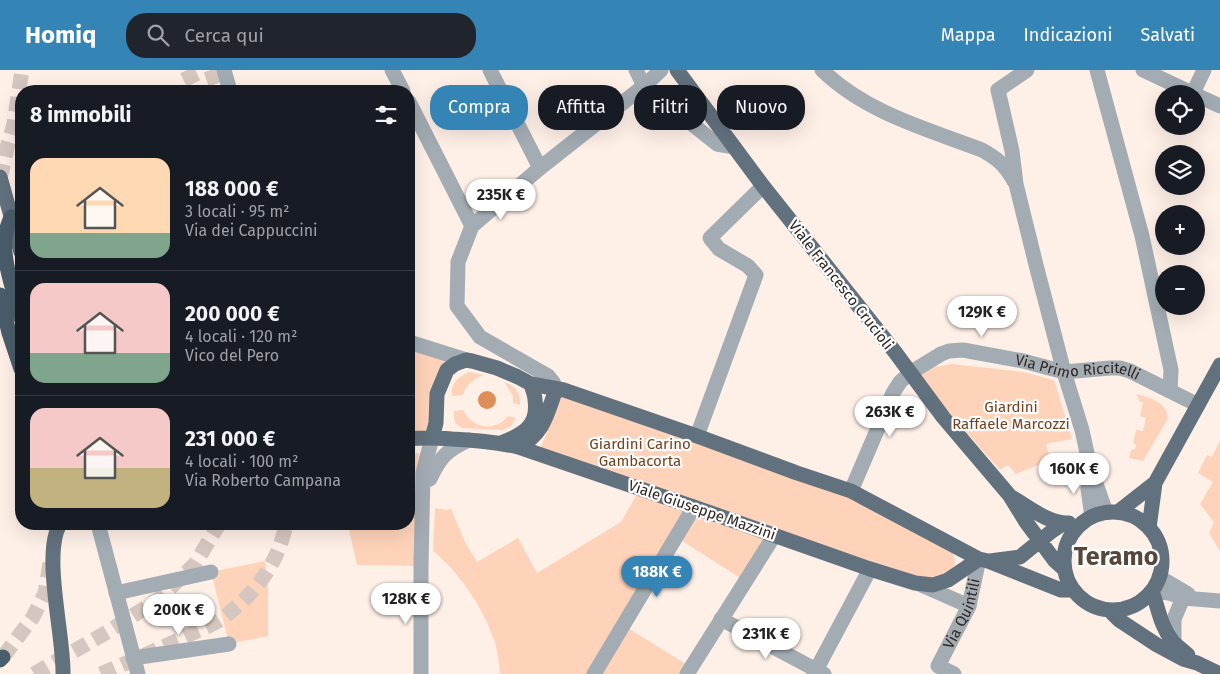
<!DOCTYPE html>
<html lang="it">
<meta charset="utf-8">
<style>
:root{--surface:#171b24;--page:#20242c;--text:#f1f3f6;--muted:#9ea1a6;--line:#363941;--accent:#3584b6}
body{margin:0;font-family:"Fira Sans",sans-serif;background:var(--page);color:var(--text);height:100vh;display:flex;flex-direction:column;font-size:19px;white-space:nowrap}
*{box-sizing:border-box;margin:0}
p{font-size:16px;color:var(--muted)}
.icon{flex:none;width:28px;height:28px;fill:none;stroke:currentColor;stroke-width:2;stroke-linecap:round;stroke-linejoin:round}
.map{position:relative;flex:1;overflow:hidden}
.panel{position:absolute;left:15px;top:15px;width:400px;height:445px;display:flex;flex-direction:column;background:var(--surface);border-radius:20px;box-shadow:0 5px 20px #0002}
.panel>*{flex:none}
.hud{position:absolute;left:430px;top:15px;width:475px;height:45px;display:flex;gap:10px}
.fabs{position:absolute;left:1155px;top:15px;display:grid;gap:10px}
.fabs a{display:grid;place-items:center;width:50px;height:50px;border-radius:50%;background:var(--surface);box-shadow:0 5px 20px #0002;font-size:25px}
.price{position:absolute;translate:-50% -42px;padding:0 11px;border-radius:18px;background:#fff;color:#222;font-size:16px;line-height:32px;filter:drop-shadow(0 1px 2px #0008)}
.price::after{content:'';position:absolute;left:50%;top:30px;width:15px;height:11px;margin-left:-8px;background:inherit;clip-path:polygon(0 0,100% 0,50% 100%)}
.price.on{background:var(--accent);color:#fff}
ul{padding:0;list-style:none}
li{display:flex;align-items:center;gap:15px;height:125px;padding:0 15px}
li+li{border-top:1px solid var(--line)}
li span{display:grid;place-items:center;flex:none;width:140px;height:100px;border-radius:15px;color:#555}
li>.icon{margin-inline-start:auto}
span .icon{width:60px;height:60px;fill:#fffc;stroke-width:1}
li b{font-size:21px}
h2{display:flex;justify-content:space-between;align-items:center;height:60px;padding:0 15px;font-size:21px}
.tag{padding:0 18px;border-radius:20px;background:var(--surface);box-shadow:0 5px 20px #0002;font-size:18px;line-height:45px}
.tag.on{background:var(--accent);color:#fff}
header{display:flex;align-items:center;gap:30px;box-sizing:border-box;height:70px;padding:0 25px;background:var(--accent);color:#fff}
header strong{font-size:24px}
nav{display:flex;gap:28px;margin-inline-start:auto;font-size:18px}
.search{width:350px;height:45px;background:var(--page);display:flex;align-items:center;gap:12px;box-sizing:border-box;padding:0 18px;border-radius:20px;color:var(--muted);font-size:19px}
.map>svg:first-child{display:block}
.green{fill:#fed3b9}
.water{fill:#df8e5a}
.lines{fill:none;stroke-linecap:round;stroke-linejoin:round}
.highway-tunnel{stroke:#d5c7c0;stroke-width:15;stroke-dasharray:15 8;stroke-linecap:butt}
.minor{stroke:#a3acb3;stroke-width:15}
.major{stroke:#61717d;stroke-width:15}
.highway{stroke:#4a5d6a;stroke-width:15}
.labels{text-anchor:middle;stroke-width:4.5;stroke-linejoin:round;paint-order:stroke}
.street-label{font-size:15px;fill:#302722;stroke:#fff}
.park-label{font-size:15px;fill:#76411c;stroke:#fff}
.town-label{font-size:25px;font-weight:bold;fill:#59463a;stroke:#fff}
</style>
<header>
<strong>Homiq</strong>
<div class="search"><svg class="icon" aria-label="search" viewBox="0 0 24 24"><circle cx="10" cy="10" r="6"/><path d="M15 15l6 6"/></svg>Cerca qui</div>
<nav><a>Mappa</a><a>Indicazioni</a><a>Salvati</a></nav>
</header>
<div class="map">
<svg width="1220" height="604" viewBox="0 0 1220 604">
<rect width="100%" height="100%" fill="#feefe7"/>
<!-- green -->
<path class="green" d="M409,272l57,18 -19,10 -12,60 -26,9z
M952,294l71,8 31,8 18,59 -26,5 4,16 -34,14 -8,-9 -8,5 -83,-93 18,-10z
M470,302l14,3c-10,4 -18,9 -21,20l-11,1c-2,-13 7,-20 18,-24z
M504,312c11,4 17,10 16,23l-7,-2v-7z
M564,320l226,80 158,73c9,17 9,20 0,37l-15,5 -159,-49 -29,45 -69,-44 -53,88 68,42 -5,7h-186c-1,-10 -2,-21 -5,-31 -11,-34 -34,-69 -62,-92l2,-43 11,2 5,-1 14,33 12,20 41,-24 19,35 84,-51 19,-33 -102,-35z
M1136,324c12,3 35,9 31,26l-24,41 -14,-3 2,-8 4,-1 1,-4 -3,-2 3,-13 7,1 3,-13 -6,-2 3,-14 -4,-1 -1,-4z
M463,340c9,18 32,23 45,6l8,2 -5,8 -8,4 -41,-2 -6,-4 -2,-5v-8z
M1220,371v110l-11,-18 5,-11 -14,-18 13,-22 -15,-9 9,-18 5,2z
M419,383l4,20 -2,93 -64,-1 -8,-35 1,-6h59v-69z
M265,491l3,19v56l-39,8 -18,-72z"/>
<!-- water -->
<path class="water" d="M478 330a9 9 0 1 1 18 0a9 9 0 1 1-18 0Z"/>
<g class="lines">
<!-- highway-tunnel -->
<path class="highway-tunnel" d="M187,0l10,21
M211,0l7,21
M0,109l8,-35 6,-20 8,-54
M3,587l30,-40 12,-24 5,-30
M34,604l75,-43 50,-32 36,-35 24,-40
M101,604c30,-13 61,-26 92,-41 8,-4 19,-8 27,-13 34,-25 58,-55 66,-96"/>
<!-- minor -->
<g class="minor">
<path d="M224,0l6,21"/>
<path d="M392,0l11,21"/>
<path d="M490,0l50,98"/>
<path d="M636,0l8,16 73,58 17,3"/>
<path d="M822,0c44,43 105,59 160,80 16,9 23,15 32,31"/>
<path d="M1027,0l-29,20 14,61 4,33 20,81 28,107 18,58 8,37 16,45"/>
<path d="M1097,0l45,166 29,134 -1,21"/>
<path d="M1143,0l51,24"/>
<path d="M1193,23l11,-23"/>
<path d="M1196,25l24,11"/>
<path d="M409,32l63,124"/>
<path d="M409,272l57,18"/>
<path d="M556,319l-3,-7 -5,-6 -68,-39 -23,-31 1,-44 14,-36 68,-58 104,-82 17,-16"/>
<path d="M697,366l59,-161 -8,-9 -29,-17 -9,-11 53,-52"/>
<path d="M430,409c10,-22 17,-29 39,-39"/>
<path id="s1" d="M851,421l42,-98 7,-11 10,-9 31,-19 8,-3 14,-1 60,11 41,11 46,-4h10l10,3 68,34"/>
<path d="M1092,447l-4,-28 4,-13"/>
<path d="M98,454l40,150"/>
<path d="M1159,507l29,17"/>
<path d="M919,514l50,22"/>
<path d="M1152,521l17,2 14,5 37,3"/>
<path d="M116,523l95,-21"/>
<path d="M721,549l103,55"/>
<path d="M1174,572v-23l9,-21"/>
<path d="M133,588l96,-14"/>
<path d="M421,604v-108l2,-93 9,-35"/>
<path d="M594,604l100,-167"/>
<path d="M687,604l87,-138"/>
<path d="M814,604l56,-105"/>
<path id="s2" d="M954,604l-16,-8 31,-60 10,-47"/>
</g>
<!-- major -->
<path class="major" d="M677,0l86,116 132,166 48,65 67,79 16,26 29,39 10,9
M0,107l21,75
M432,368l4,-15 1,-29 10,-24 8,-6 11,-4 6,1 25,7 21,9 13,7 33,6 133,46 100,37 54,18 128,68 9,2 73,29h12
M409,369c14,-2 29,-1 43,0 22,1 44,3 66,8l176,60 176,62 45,14 18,2 15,-5 31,-21
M501,373c21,-8 38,-17 34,-43 0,-6 -3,-11 -4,-16
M518,377c26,-13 29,-33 38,-58
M1013,428c17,10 36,26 56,25
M1064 491a49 49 0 1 1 98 0a49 49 0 1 1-98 0Z
M1118,442l37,-29
M60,454c-18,30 4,112 3,150
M1149,458l6,-45 65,-118
M990,491l30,-4 32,-26 12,-8
M1152,521c7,19 8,34 21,51 5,5 10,8 15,13
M1109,540l10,10 38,25 26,14 14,4 23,11"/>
<!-- highway -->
<path class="highway" d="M11,147c-2,5 -4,10 -5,15 -6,24 9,63 15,86
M0,225l9,38 12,36
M0,590l3,-3"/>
</g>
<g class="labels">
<!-- street labels -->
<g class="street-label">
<text transform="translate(841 215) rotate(52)" y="5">Viale Francesco Crucioli</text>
<text dy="5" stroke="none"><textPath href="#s1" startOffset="309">Via Primo Riccitelli</textPath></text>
<text transform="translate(702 440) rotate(19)" y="5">Viale Giuseppe Mazzini</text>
<text dy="5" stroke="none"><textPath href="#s2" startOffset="76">Via Quintili</textPath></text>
</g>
<!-- park labels -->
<g class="park-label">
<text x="1011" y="342">Giardini<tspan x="1011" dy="17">Raffaele Marcozzi</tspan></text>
<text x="640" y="379">Giardini Carino<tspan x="640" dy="17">Gambacorta</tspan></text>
</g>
<!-- town labels -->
<g class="town-label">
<text x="1116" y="495">Teramo</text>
</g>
</g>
</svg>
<div class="fabs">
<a><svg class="icon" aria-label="locate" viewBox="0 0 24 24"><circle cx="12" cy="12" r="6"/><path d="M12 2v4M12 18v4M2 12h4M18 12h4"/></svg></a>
<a><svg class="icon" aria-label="layers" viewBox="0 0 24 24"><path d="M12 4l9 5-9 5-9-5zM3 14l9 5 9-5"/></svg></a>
<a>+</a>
<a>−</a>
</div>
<b class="price" style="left:501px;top:151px">235K €</b>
<b class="price" style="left:982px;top:268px">129K €</b>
<b class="price" style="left:890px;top:368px">263K €</b>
<b class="price" style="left:1074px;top:425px">160K €</b>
<b class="price on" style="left:657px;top:528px">188K €</b>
<b class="price" style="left:406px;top:555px">128K €</b>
<b class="price" style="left:179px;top:566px">200K €</b>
<b class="price" style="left:766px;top:590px">231K €</b>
<div class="hud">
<a class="tag on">Compra</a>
<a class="tag">Affitta</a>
<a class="tag">Filtri</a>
<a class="tag">Nuovo</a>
</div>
<section class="panel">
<h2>8 immobili<svg class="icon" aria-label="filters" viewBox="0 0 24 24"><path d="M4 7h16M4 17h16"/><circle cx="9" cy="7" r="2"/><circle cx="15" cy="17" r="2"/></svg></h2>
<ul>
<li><span style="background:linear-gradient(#ffd9b3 75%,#7fa58c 0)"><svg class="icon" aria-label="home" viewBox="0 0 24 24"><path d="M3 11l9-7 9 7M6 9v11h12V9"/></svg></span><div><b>188 000 €</b><p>3 locali · 95 m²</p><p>Via dei Cappuccini</p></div></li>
<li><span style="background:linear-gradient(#f6c9c9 70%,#7fa58c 0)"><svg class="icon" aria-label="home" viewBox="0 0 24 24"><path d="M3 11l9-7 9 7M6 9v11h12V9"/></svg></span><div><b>200 000 €</b><p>4 locali · 120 m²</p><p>Vico del Pero</p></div></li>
<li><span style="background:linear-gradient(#f6c9c9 60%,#c2b280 0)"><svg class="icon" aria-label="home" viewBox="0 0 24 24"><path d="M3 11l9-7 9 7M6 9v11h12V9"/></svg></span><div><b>231 000 €</b><p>4 locali · 100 m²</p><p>Via Roberto Campana</p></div></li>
</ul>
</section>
</div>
